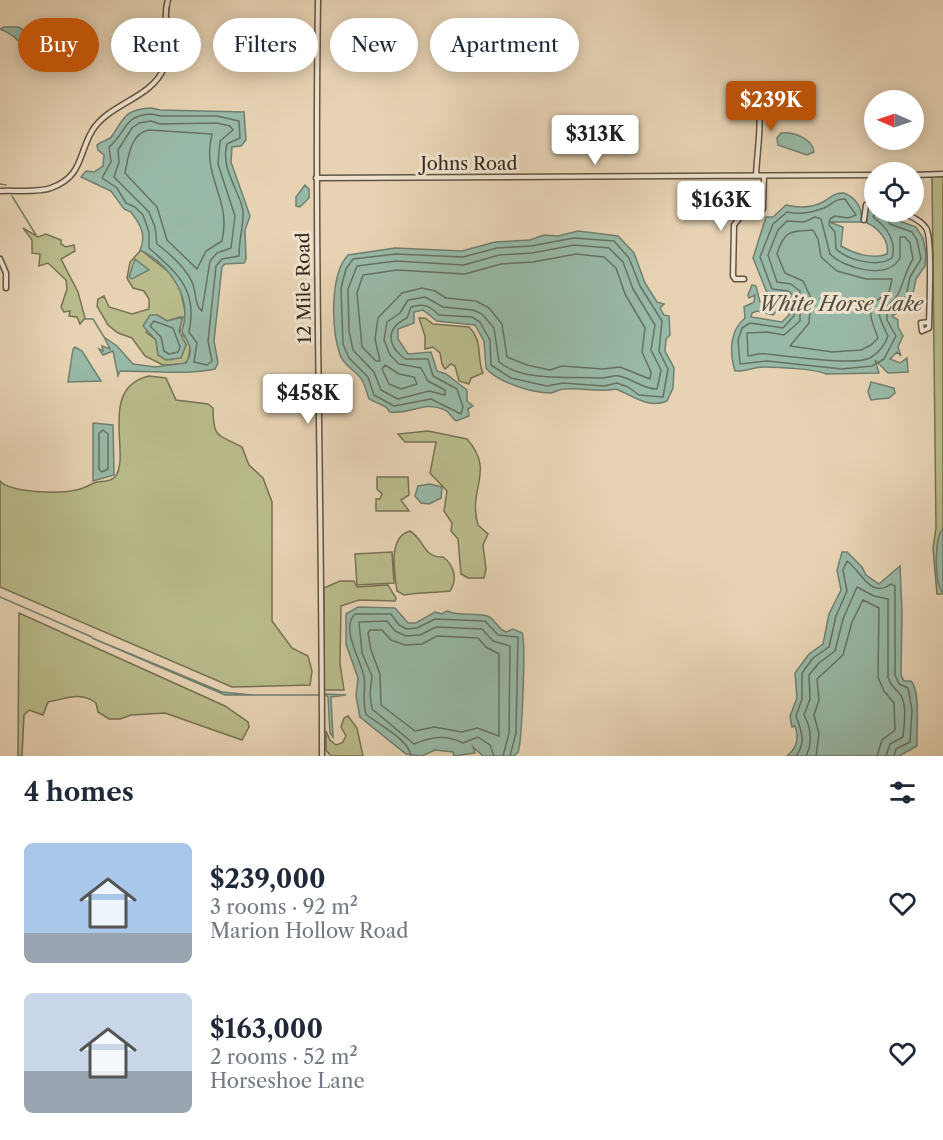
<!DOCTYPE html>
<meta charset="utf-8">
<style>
:root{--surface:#fff;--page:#f2f2f3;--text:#1f2937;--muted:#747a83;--accent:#b45309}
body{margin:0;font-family:"Libre Caslon Text",serif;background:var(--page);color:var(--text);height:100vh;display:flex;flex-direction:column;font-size:22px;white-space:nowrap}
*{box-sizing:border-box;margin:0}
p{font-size:20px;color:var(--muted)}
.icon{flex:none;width:33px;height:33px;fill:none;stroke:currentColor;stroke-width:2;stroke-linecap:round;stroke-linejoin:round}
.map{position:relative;height:756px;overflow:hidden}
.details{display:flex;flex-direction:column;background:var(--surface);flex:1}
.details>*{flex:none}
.hud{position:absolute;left:18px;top:18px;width:600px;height:54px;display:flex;gap:12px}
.needle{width:39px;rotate:272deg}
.fabs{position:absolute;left:864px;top:90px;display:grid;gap:12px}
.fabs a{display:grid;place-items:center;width:60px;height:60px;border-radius:50%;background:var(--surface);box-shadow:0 3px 15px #0003;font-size:30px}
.price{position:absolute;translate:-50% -51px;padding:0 14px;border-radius:6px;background:#fff;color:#222;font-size:20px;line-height:39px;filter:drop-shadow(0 2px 3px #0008)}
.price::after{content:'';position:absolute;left:50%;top:36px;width:18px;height:14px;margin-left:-9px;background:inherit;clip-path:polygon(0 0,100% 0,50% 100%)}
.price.current{background:var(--accent);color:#fff}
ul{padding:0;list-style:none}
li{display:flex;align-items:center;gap:18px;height:150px;padding:0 24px}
li span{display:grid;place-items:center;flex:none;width:168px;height:120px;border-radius:9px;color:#555}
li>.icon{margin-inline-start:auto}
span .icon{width:72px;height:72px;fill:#fffc;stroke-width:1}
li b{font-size:26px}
h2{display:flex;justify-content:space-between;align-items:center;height:72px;padding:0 24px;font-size:26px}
.chip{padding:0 21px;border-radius:27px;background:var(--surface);box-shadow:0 3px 15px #0003;font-size:21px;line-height:54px}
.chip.current{background:var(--accent);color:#fff}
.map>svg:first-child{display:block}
.green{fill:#b9bb8b;stroke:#777254;stroke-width:1.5;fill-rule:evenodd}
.water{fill:#98b9a7;stroke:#707f6f;stroke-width:1.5}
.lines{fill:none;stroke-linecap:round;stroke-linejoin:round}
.shore{stroke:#667162;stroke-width:1.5}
.stream{stroke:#707f6f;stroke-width:1.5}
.minor-casing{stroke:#625442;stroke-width:7}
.minor{stroke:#efe2ce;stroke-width:4}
.labels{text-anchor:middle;stroke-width:6;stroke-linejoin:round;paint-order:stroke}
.street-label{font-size:18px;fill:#35291c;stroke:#efe2ce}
.water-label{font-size:20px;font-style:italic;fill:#4e4d3f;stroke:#efe2ce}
</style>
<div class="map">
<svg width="943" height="756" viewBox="0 0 943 756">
<rect width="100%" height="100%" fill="#e7d3b4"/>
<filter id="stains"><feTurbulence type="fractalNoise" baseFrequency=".00333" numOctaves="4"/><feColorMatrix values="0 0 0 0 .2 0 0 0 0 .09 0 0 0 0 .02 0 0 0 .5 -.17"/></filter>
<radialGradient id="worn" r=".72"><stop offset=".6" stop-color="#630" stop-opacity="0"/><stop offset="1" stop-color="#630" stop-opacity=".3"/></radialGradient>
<!-- green -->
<path class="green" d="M932,176h11v418h-6l-4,-46 3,-20z
M23,228l15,9 8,-3 15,6v4l5,3 8,-2 1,6 -14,8 17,33 7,26 -5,6 -3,-7 -8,-1 1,-5 -6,1 -3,-5 6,-18 -1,-9 -18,-17 -9,3 1,-12 -8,-1v-13z
M141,250l29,23 10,15 6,28 -3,19 8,9 -3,16 -4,4 -21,1 -18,-9 -13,-18 -14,-5 -10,-8 -11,-19 1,-7 6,-3 5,11 23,7 17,-5v-10l-5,-8 -11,-3 -6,-10 3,-16zM157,315l10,6 13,-4v19l6,9 -15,15 -13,-5 -2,-15 -10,-8z
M419,318h6l8,6 36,3c15,15 7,31 14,46l-12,5 -2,6 -10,-3 -4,-15 -4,-2 -6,5 -3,-5 -2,-11 -7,-6 -8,2v-13z
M149,376l17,2 10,22 32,4 5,4c0,31 5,26 29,39l7,18 14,13 9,24v119l20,27 16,8 4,15 -2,14 -78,2 -232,-100v-106c11,12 59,13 76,9 8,-1 14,-6 21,-8 7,-1 13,0 18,-5 17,-21 -18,-89 34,-101z
M428,431l39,8c29,33 0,49 11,86l10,9 -5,11 3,24 -2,9h-16l-7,-4 -3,-35 -7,-8 1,-8 -8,-12 3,-20 -17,-18 6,-31h-31l-7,-8z
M377,477h31l1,18 -8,5 8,11h-33v-12h4l2,-5 -5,-5z
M410,531c15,9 13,27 33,26 11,8 15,22 7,34 -16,2 -30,1 -46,4l-7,-4c-2,-17 -10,-54 13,-60z
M392,552l2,31 -37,2 -2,-31z
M340,581h14l3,6 31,-2 8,13 -1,3 -36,-1 -18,6 -1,58 4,26h-20v-102z
M19,613l206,93 23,16 1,5 -7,13 -77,-27 -34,2 -11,4h-11l-11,-7 -2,-9c-16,-12 -31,-4 -48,-1l-5,13 -14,-5 -5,5 -2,41h-4z
M348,716l9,12 6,28h-32l-5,-6v-19l4,9 6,5 6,-2 4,-7 -5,-9 3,-9z"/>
<!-- water -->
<path class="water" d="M4,27h14l15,8 2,15 -3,7 -5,-2c-4,-13 -15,-21 -27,-26z
M152,108l8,2 84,2 2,28 -5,6 -9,1 -1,15 19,54 -5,14 1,29 -2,4 -19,1 -3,3 -8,74 4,22 -3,6c-26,6 -68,2 -95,2l-2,5 -5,-25 -10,4 -4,-6 4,2 -1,-5 8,3 -6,-12 13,9 16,18 22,3 31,-4c9,-15 2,-19 -4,-32 11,-32 -11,-66 -42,-81 7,-15 0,-26 -9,-38l-7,-3 -13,-18 -30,-14 5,-6 8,1 9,-6 1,-11 -6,-5 -1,-5c5,-5 12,-4 15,-9 12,-18 13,-27 40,-28z
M781,133c13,-1 31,5 33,19l-7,3 -29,-10 -1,-7z
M305,185l4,4v9l-9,9 -4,-1v-9z
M844,193c13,5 19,16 17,29h-32l14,5 -2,19c12,7 31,14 46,8 3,-14 -10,-27 -20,-31v-12l4,-4 3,-1v6h12l8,7 22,8 7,11 3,16 -1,12 -9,13 -4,19 -10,12 -10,6 6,4v7l5,9 -5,11 3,9 -4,-4 -7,7 10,4 7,-5 1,14 -20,1 -13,-13 4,13 -53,1c-11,-5 -48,-7 -62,-7 -11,0 -19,5 -29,4 -6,-19 -5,-41 10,-53l-1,-11 10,-5 1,-7 -6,3 -1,-3 4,-10 4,1 4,16h16l5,5 -8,8 -16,-4 -5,2 -1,4 31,5 7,-7 -1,-17 -20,-3 -15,-37 13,-41h7l13,-12c13,3 26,3 37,-3 9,-5 10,-9 21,-9z
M578,231l40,5 16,17 11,30 12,19 7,2 -4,4 4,7 5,1 1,19 -4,4 -1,12 9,17 -1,20 -6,13c-18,8 -34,-5 -51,-12 -18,4 -34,-2 -52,0 -4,0 -9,3 -13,4 -19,0 -54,-11 -65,-25l-2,-27 -9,-16 -38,-4 -14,-11 -9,2v11l-16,6v10l10,15 23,-2 6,19 9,3 21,16v11l6,5 -5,3 1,7 -13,5c-6,-5 -6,-9 -11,-11 -22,-10 -33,5 -55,2l-4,-5 -17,-8c-3,-8 -4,-18 -11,-24 -7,-7 -14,-10 -18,-20 -9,-27 -10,-81 8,-100l47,-7 67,3 33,-9 35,-2 14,-5 14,1z
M135,259l14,11 -17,9 -3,-2z
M150,315h7l10,6 16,-4 -4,14 7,14 -5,13 -15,2 -8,-5 -2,-15 -13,-14z
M75,347l7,4 19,30 -33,1 5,-33z
M871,382l23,6 1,5 -6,5 -18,2 -3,-8z
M93,423l20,2 1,50 -21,6z
M430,484l12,3 -1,11 -12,6 -8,-1 -6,-7 3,-10z
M943,529v64c-9,-9 -9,-56 0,-64z
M842,552h5l15,15 4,8 13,9 21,-18 2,46 -1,63 3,6h7c10,10 5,50 6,65l-18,10h-112c10,-8 12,-19 8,-30l-3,1 -2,-11 7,-18 -2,-25 14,-19 14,-10 6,-30 12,-24 -4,-20z
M358,607l37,1 13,15h8l19,-11 7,2 5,-3c14,6 27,1 40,5 9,3 10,13 19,16l7,-3 9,4c4,7 0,110 -4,119l-4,4h-31l-10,-9 2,6 -21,3 -1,-4 -18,-2 -13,6 -16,-2 -46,-37 -4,-21 2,-18 -12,-34v-30z
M92,638l130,54 29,3h-26z
M325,694l21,1 -15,2 2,40 -3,-4 -2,-36z"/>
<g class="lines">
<!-- shore -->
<path class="shore" d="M152,114l8,2h57l22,5 1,17 -13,6c-8,28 19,54 16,74 -1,13 -4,24 -4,38l-17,3 -6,7 -8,75 4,20 -5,4 -13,-3 3,-19 -8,-11c9,-42 -11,-58 -40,-84v-16l-6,-17 -8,-8 -9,-4 -9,-15 -15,-10 9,-16 -2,-15c18,-14 13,-32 43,-33z
M151,121l9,3 57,-1 13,3 3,4 -13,11 -2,23 17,52 -4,32 -14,5 -7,8 -8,50c-8,-5 -5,-21 -11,-31 -7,-14 -21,-26 -34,-36l-2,-17 -6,-15 -35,-35 5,-15 -1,-12 14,-22 7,-5z
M149,130l63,4c-11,44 20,64 10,107l-16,10 -9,18 -30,-29 -10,-33 -32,-34c3,-14 5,-40 24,-43z
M877,212l-4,5c13,9 24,24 19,41 -15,10 -44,2 -56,-9l-1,-17 -6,-7 1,-6 5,-3 13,2 8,-3 -11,-16c-11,0 -12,5 -21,9 -13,5 -24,7 -37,4l-14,12 -13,33 12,32 16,2 5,4 1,21 -11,12 -33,-5 -8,5 -4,12 2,24 27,-3 75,8 30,-3 12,-7 12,-23 -9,-16v-6l19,-18 4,-19 11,-18 -4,-19 -5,-8 -22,-8 -7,-12
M815,217l6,2 9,35c14,14 57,27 70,4v-21h5l5,6 3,16c-8,13 -9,23 -15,35 -11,22 -30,3 -10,42 -3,9 -10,17 -18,22 -15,8 -83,-2 -103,-4 -7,-1 -13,1 -19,2l-1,-23 20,-1 17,3 16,-14v-30l-9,-7 -14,-2 -9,-27 10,-25 9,-9 17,1z
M813,230l5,9 3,18 16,14 29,8h26l-3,13c-26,15 -19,23 -11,46l-7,7 -10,5 -29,2 -42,-6 19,-23 2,-25 -8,-17 -18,-8 -8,-19c7,-24 14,-23 36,-24z
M574,238l40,3 15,17 11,28 22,35 -3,30 9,18 -5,28 -24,-2 -11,-8 -11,-4 -13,3 -41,-3 -16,3 -36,-8 -20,-13 -1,-25 -10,-18 -8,-5 -33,-2c-9,-9 -15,-12 -28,-8l-4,11c-21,10 -21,27 -2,41h23l5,17 24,13 6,18 -2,7 -30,-15 -37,7 -20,-11 -6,-18 -19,-19 -6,-14 -2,-56 5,-19 7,-10 43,-5 67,3 34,-9 34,-2z
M574,245l35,3 14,14 10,27 22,36 -4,25 10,20 -4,19c-15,0 -23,-10 -38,-13 -6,-1 -12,2 -18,2 -31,-2 -78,4 -102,-16l-5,-34 -12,-14 -9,-4 -30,-3 -18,-10 -17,3 -8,13 -13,9 -3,18 6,15 9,9 22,4 7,13 17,9v5l-16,-4 -31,8 -17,-9 -7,-18 -21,-22 -4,-19 -1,-42 9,-23 39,-5 68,4 35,-10 33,-2z
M576,254l28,3 12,11 9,26 20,34 -3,24 9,20 -1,7 -30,-12 -17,2 -41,-3 -12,4 -23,-5 -20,-8 -5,-33 -13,-16 -13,-7 -30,-3 -11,-7 -13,-3 -20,5 -24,25 -3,21 5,22h-4l-14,-14 -5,-54 6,-18 34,-5 68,4 36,-10 32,-2z
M154,321l19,7 7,19 -2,5 -9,2 -5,-3 -3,-14 -11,-11z
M385,365l14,9 15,3 3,7 -16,5 -12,-5 -7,-15z
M103,430l5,4v35l-6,3 -3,-3v-36z
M382,630l9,10 14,5 17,-1 15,-8 41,2 8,9 13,7v82l-22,-8 -15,4 -28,-5 -19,4 -34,-26 -1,-31 -9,-24 -3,-17 2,-3z
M411,756c-3,-18 -33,-31 -45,-42 -4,-14 0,-25 -2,-38 -3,-15 -24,-48 -9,-62h36l8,11 8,4 10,-1 18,-9 50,2 13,14 20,2 -2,96 -6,23
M494,756l-4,-11 -12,-8 -15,6c-17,-9 -33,-6 -49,1l-42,-35 -2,-15 2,-18 -10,-23 -3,-31 28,-1 8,10 11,5 14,-1 16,-8 46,2 11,12 17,5 -1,87 -6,23
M796,756c11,-15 5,-25 0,-40l6,-17v-26l11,-15 16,-11 7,-31 11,-25 -4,-21 4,-9c15,11 23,38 44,23l4,2v89l4,9 9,4 4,22 -2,32 -14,7 -2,7
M806,756c7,-14 5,-28 -2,-41l6,-16 -1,-24 10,-12 16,-12 8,-32 14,-32 17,9 14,3v79c3,8 6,9 11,15 9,10 5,32 4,44l-13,7 -4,12
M816,756l3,-22 -5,-19 5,-15 -2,-21 26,-24 9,-33 11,-22 16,8 -1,69 6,14 10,12 1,27 -13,10 -5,16"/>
<!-- stream -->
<path class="stream" d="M0,184l6,1
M12,196l24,39
M85,319h8l11,18
M0,597l92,40
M251,695h68"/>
<defs>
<path id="minor" d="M318,0c-4,252 4,504 4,756
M755,91c9,28 2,57 1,85
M914,175l29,-1
M316,178l558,-3
M0,191c15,-1 37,2 51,-3 32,-12 27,-33 41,-57 17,-28 59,-32 72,-63 10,-20 -3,-47 4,-68
M902,212c8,4 19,8 24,16 7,10 3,83 3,100l-7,3 -1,-8 8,-1
M864,220l2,-15 8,-2
M0,259l6,14v15
M744,279h-9l-2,-3 1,-51 7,-9 22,-7 1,-33"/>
</defs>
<!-- minor casing -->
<use href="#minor" class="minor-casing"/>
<!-- minor -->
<use href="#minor" class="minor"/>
</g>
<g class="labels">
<!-- street labels -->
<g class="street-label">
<text x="469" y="170">Johns Road</text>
<text transform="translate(304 288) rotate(-91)" y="6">12 Mile Road</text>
</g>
<!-- water labels -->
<g class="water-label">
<text x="841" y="311">White Horse Lake</text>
</g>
</g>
<rect width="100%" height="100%" filter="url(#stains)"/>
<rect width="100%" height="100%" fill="url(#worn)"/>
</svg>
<div class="fabs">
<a><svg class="needle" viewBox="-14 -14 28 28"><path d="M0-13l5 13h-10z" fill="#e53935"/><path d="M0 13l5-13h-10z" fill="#747a83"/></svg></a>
<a><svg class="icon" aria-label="locate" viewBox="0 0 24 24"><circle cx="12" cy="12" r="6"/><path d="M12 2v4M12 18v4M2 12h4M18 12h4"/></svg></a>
</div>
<b class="price current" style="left:771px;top:132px">$239K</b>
<b class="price" style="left:595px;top:166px">$313K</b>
<b class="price" style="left:721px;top:232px">$163K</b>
<b class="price" style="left:308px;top:425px">$458K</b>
<div class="hud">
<a class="chip current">Buy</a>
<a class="chip">Rent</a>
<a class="chip">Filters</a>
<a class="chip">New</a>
<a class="chip">Apartment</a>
</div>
</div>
<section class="details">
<h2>4 homes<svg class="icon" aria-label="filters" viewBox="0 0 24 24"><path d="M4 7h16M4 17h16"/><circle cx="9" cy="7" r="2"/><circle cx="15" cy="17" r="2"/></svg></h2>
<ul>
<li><span style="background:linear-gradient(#a9c7e8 75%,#9aa5b1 0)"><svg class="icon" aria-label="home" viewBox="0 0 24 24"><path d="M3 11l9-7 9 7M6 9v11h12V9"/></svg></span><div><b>$239,000</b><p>3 rooms · 92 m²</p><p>Marion Hollow Road</p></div><svg class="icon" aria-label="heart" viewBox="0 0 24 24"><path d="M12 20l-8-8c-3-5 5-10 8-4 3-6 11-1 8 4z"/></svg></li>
<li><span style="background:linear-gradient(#c9d6e8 65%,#9aa5b1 0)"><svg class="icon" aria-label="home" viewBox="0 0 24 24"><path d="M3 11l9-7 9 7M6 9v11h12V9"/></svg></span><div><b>$163,000</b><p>2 rooms · 52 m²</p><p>Horseshoe Lane</p></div><svg class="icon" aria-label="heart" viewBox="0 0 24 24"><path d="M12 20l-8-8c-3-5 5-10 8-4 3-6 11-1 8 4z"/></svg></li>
</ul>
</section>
